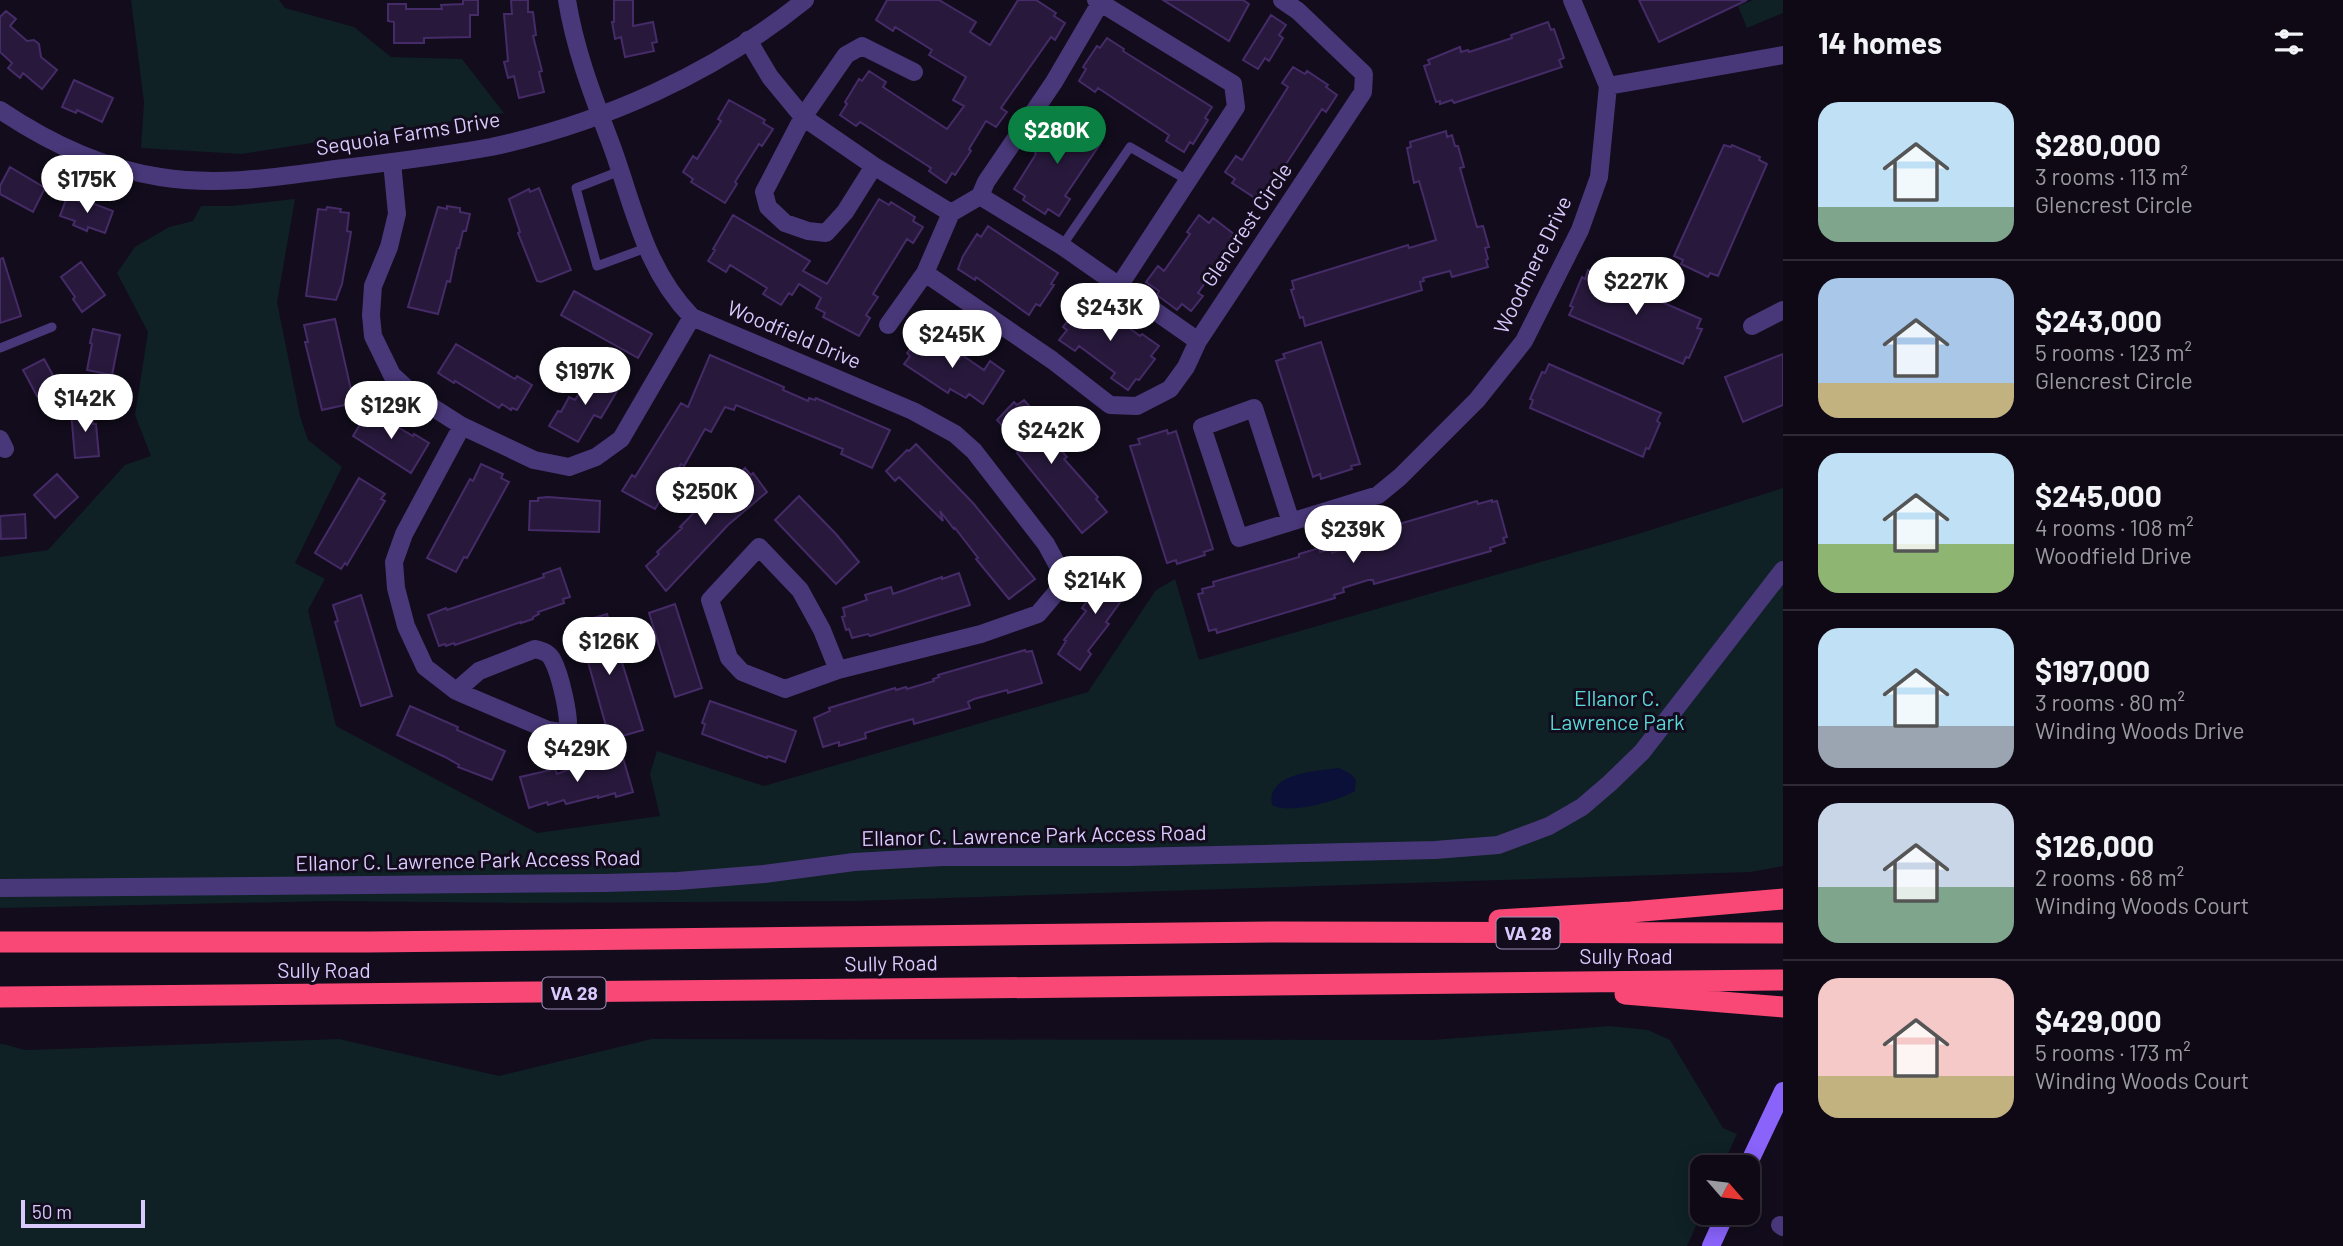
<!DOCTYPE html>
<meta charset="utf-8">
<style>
:root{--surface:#0e0915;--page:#17121e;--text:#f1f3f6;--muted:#9b9aa0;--line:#2e2a34;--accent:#0b8043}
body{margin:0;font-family:Barlow,sans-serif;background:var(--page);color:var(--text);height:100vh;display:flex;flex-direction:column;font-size:26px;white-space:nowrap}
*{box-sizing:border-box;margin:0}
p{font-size:23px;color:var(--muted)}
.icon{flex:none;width:38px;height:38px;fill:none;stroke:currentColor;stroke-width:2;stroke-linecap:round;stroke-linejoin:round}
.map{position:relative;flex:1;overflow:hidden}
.drawer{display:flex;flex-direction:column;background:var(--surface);width:560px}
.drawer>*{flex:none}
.needle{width:46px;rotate:118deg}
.buttons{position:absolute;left:1690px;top:1155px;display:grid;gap:14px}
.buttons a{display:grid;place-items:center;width:70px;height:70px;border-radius:14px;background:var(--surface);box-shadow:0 4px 18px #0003,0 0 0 2px var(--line);font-size:35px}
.scale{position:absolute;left:21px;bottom:18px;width:124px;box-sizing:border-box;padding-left:7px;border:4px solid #dac9fd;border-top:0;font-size:19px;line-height:24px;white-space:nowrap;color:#dac9fd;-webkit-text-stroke:5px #120c1c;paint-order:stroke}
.price{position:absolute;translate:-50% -60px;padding:0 16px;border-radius:24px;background:#fff;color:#222;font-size:23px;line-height:46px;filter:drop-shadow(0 2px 4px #0008)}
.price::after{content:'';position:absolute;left:50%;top:42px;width:21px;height:16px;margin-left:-10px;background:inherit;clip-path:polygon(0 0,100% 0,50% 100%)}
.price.on{background:var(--accent);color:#fff}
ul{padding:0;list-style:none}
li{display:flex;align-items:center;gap:21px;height:175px;padding:0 35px}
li+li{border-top:2px solid var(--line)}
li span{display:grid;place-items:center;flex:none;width:196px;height:140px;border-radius:21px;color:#555}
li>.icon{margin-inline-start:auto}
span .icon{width:84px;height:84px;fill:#fffc;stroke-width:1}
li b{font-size:30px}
h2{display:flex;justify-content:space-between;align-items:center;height:84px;padding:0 35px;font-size:30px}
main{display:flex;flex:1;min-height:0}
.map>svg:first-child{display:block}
.green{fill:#0f2125}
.water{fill:#0a1037}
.building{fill:#28193c;stroke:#452b67;stroke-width:2}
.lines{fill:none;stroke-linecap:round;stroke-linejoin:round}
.service{stroke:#493879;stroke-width:9}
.minor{stroke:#493879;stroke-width:18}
.tertiary{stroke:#493879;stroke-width:18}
.secondary{stroke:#8963fa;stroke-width:18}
.motorway{stroke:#f94875;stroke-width:21}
.labels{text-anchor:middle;stroke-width:6;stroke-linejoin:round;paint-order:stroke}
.shield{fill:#120c1c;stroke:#9e90ba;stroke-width:2}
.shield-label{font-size:19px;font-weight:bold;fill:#dac9fd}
.street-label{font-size:21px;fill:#dac9fd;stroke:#120c1c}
.park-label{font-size:21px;fill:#59d9d6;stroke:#120c1c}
</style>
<main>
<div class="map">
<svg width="1783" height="1246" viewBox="0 0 1783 1246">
<rect width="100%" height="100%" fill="#120c1c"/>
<!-- green -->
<path class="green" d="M131,0h148l6,8 69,19 37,30 71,2 42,54 -262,41 -101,-6 3,-46z
M1753,0h30v13l-36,15 -9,-22z
M295,199l-18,103 23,114 8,24 34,27 -47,96 30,16 -17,31 28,116 201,107 123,-17 -10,-42 7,-23 107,35 324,-94 68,-102 19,-11 24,81 439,-126 145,-46v378l-32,6 -898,29 -329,2 -193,-2 -331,7v-351l48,-7 77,-85 26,-9 -16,-41 13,-83 -31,-59 18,-26 34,-20 24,-6 8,-15h30z
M1610,1026l38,4 22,10 53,88 14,6 -15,33h-19v43l-16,36h-1687v-202c10,0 18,6 29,6l310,-11 160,37 153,-37 781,1z"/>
<!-- water -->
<path class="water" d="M1339,768l12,6 5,6 -1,11c-18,10 -65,24 -83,14 -6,-32 44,-34 67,-37z"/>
<!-- building -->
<path class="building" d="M463,0h15v15h-8v22l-46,1v5h-30v-21l-6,-1v-17h18v5h36l-1,-4 22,-1z
M511,0h17v12h5l3,23 -3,1 9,35 -3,1 5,20 -25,6 -5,-22 -6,2 -4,-16 4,-1 -4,-47h8z
M614,0h19v26l20,-4 4,20 -5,1 2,8 -29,6 -4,-20 -6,2 -3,-17h2z
M887,0h52l37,22 -6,10 20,13 28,-45h18l20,13 -2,3 11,7 -10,17 -4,-3 -50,71 6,4 -11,15 -10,-6 -17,28 2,2 -16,24 -3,-2 -6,10 -17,-12 2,-3 -71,-46 -4,4 -16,-11 7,-11 -2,-2 14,-23 3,2 7,-10 17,11 -3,5 64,42 17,-23 -11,-6 13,-23 -37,-22 3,-5 -37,-23 -2,4 -17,-11z
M1163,0h80l6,4 -20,37z
M1639,0h108l-88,42z
M6,11l10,8 -6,7 17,15 7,-1 5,4 2,13 16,13 -15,19 -19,-16 -3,5 -12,-10 4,-5 -12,-11v-35z
M1271,15l15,10 -7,10 4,3 -14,23 -4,-3 -7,11 -15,-9z
M1548,22l3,8 3,-1 10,29 -5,2 3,7 -108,36 -2,-3 -12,4v-3l-4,1 -12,-36 6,-2 -2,-4 32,-13 1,5 7,-2 1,2 43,-14 -1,-3z
M1107,38l17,11 -1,2 89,56 -7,11 3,2 -15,24 -3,-2 -6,10 -18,-11 3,-6 -71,-47 -3,4 -16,-11 7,-12 -3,-2 14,-21 3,2z
M1293,67l12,7 2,-3 21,14 -2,2 11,8 -11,17 -4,-3 -47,72 4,2 -10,17 -11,-7 -3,5 -23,-15 3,-4 -10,-7 11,-16 6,4 46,-73 -6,-4z
M74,80l39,18 -11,24 -25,-12 -1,3 -14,-6z
M729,100l36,20 -2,3 10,6 -11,17 -3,-2 -24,38 2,2 -12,19 -34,-21 2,-3 -10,-7 10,-16 4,3 24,-38 -3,-2z
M1056,115l12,7 2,-3 23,14 -3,5 10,6 -35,52 5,3 -11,17 -11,-7 -3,5 -22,-14 2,-4 -11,-7 22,-35 -1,-1 12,-20 -2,-1z
M1446,131l1,6 5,-2 3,11h3l6,21 -4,1 17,59 6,-1 6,21 -4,1 3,11 -2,1 2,7 -36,10 -2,-6 -27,7 1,3 -4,1 2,8 -117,36 -2,-9 -3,1 -9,-28 3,-1 -2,-8 116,-36 1,3 27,-8 -17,-59 -5,2 -7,-35 4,-1 -1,-5z
M1724,145l7,2 1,-2 28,12 -1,3 8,4 -49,112 -8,-3 -2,4 -27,-13 2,-4 -9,-4z
M10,167l35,21 -12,24 -33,-18v-8z
M539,188l32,82 -30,12 -4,-1 -19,-48 2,-1 -11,-33 20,-10 1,3z
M67,197l14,5v-3l32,12 -8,22 -17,-6 -1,4 -14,-6 2,-4 -15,-5z
M879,199l10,6 2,-3 24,15 -2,4 10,6 -10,16 -6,-4 -34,55 5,3 -12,18 4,3 -11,18 -36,-19 2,-4 -9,-5 5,-10 -22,-14 -7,11 -3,-2 -8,12 -18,-11 4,-6 -37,-23 -4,7 -18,-11 7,-11 -2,-1 20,-34 77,46 -7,10 24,13z
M447,206l13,2v4l10,2 -4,17h-3l-4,17h-2l-7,34 -3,-1 -9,33 -30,-7 30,-100 9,2z
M327,207l14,2 -1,3 9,1 -2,18 4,1 -3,18 -6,34 -6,16 -30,-4 12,-87 8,1z
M1199,215l10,8 4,-5 21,16 -3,3 12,8 -12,16 -7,-5 -26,37 5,3 -12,15 -9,-7 -5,6 -20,-15 2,-4 -13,-9 12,-16 6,5 26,-37 -3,-2z
M988,226l70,47 -7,11 3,1 -14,21 -4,-2 -7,11 -53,-38 -1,3 -17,-11 5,-13 14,-22 4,3z
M3,258l18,58 -21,7v-64z
M81,262l24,33 -23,17 -9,-13 2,-2 -14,-20z
M1588,270l113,49 -4,9 5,1 -13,29 -3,-1 -3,7 -114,-49 4,-8 -3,-1 12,-29 3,2z
M574,291l78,43 -14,24 -77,-43z
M1089,298l51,38 2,-2 17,12 -8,10 4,3 -16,21 -3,-1 -8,11 -17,-12 4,-5 -36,-27 -4,5 -16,-11 8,-10 -4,-3 16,-21 2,2z
M335,319l19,84 -32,7 -17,-68h3l-4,-17z
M93,329l27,6 -8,40 -25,-5 5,-26 -2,-1z
M925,333l34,26 3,-4 22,15 6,-9 14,10 -21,33 -14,-10 -3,4 -16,-9 -2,4 -44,-29 6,-8 -3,-3z
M1321,342l39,122 -9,2 1,3 -31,10 -1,-5 -7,3 -37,-116 9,-3 -2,-4z
M456,344l59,35 2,-3 15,9 -15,25 -5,-2 -1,2 -9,-6 -3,4 -44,-27 -1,2 -16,-10z
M1783,354v51l-40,17 -18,-45z
M710,355l74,32 -1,3 25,11 1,-3 6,2 1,-2 74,32 -18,38 -31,-14 2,-5 -107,-44 -2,5 -9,-3 -14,25 -6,-3 -21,37 -3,-2 -26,45 -33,-18 10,-16 3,2 46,-74 7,4z
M44,359l21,38 -18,9 -7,-12 -3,2 -14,-26z
M1549,364l112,49 -4,8 3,2 -11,26 -3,-1 -3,9 -113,-49 3,-8 -3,-1 12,-27 3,1z
M593,371l27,15 -19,32 -7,-3 -16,27 -29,-16 9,-15 3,1 8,-15 6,3z
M1024,400l12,14 -3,3 34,40 -3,2 34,38 -2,2 11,13 -25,21 -65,-80 1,-2 -12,-14 3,-4 -12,-13 17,-18 3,3z
M92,409l1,15h3l3,32 -24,2 -4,-47z
M369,410l44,26 1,-2 15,9 -18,30 -58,-37z
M1167,430l1,4 8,-3 37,118 -9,3 1,3 -28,9 -1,-4 -9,3 -37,-117 10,-2 -2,-5z
M916,444l57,59 62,76 -26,20 -33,-40 2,-1 -23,-30 -1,1 -14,-18 3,10 -44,-44 -4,4 -9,-10 21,-21 2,1z
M481,464l22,10 -2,4 8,4 -42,76 -3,-1 -8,15 -29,-14 43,-79 3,2z
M745,468l6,7 2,-2 14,19 -39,33 -62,66 -20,-25 13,-12 -2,-2 25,-24 -2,-1 24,-25 26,-24 2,2z
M57,474l21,23 -23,21 -21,-23z
M359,478l26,16 -4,5 4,2 -38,64 -2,-2 -4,6 -26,-16z
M799,496l37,38 23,28 -23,22 -61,-64z
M548,497l52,4 -1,31 -70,-2 1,-29h8v-3z
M1492,500v2l5,-1 10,36 -4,1 2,5 -15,5 1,3 -117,33 -1,-4h-5l-25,8 1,4 -10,3 1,3 -118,35 -1,-4 -7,2 -11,-37 5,-1 -1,-4 12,-3 -1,-4 86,-25v-3l20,-6 1,4 11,-3 1,4 29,-10 -1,-5 12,-3v-3l105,-31 1,3z
M25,514l1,24 -25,1 -1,-23z
M1107,563l23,15 -9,13 5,3 -20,28 3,2 -21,27 3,3 -11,16 -22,-16 8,-13 -2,-1 22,-29 -4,-3 19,-27 -5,-3z
M560,568l10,29 -7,2 1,4 -26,9 1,2 -6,3v2l-12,4v-1l-66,23 -1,-2 -8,3 -1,-2 -6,2 -11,-31 18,-7 1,2 97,-33 -1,-3z
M959,573l11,32 -100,31 -2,-2 -16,4 -3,-9 -3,1 -4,-13 3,-1 -2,-8 24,-8 -2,-5 26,-8 2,7 49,-17v2z
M361,595l31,101 -31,10 -26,-84 3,-1 -5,-16z
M675,604l27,84 -27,9 -26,-84z
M607,614l36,116 -31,9 -2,-7 -2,1 -31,-110z
M1025,650l1,2 6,-1 10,32 -34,10 -1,-3 -33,9 -6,3 2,6 -56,16 -1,-5 -25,7 -23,7 1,5 -27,8v-4l-16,5 -9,-29 16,-7 -1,-3 66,-20 1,2 10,-3 1,2 27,-8 -1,-2 6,-2 -1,-2z
M710,701l86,30 -11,31 -17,-6 -1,2 -65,-24 3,-10 -3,-1z
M410,706l48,21 -1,3 48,21 -13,29 -34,-13 1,-2 -14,-8 -48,-22z
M623,758l10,34 -17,5 -1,-4 -17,5v-2l-32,8 -2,-4 -16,5 -1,-3 -18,6 -9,-31 35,-8 2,5 16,-6 1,3 17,-5 1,1z"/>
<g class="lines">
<!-- service -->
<path class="service" d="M620,171l-44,17 21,78 49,-18
M1062,246l68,-99 59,34
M0,348l52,-21"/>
<!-- minor -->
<path class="minor" d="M567,0c8,50 26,96 44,144 23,62 33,124 81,173l221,94 42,23 19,17 72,93 13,24 1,20 -22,26 -57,20 -143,36 -53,19 -43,-17 -13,-14 -19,-58 49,-53 41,43 22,40 16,40
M1096,0l137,84 3,23 -117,179
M748,40l22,37 33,40 71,49 77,47 29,-17 82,50 136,95
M1608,86l175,-31
M392,162l5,52 -8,33 -16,39 -2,29 2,21 19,39 23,21 47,30 72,34 35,7 27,-10 25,-18 71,-122
M874,166l-29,46 -19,21 -18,-2 -23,-8 -17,-16 -4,-15 39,-75 43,-62 16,-9 52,26
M980,196l6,-14 68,-100 48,-82
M951,213l-26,60 127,87 58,45 27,1 33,-17 16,-22 12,-26 165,-249 1,-18 -66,-63 -16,-11
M888,325l37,-52
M1752,326l31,-16
M0,439l5,10
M1291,522l-37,-114 -52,19 37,111 139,-43 22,-18 77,-77 47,-59 56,-111 19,-53 9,-91 -36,-86
M535,649c8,2 15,4 18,12 7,13 16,52 15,67l-8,4 -12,-2 -92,-39 23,-20z
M456,691l-31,-24 -19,-41 -10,-38 -2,-26 10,-28 58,-108
M0,888l604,-5 74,-2 86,-7 90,-12 88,-5h186l307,-7 63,-5 51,-19 33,-19 28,-24 32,-31 141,-182
M1780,1225l3,2"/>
<!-- tertiary -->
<path class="tertiary" d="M0,110c49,33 101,58 160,67 62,10 122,-1 184,-9 49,-6 98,-12 147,-21 112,-24 224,-74 314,-147"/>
<!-- secondary -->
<path class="secondary" d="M1747,1167l36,-76
M1711,1246l15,-33"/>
<!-- motorway -->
<path class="motorway" d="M1499,920l132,-8 152,-13
M0,942h369l904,-10 510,1
M1625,994l158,13
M0,997c594,-3 1189,-13 1783,-17"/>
</g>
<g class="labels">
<!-- shield labels -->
<g class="shield">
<rect x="1496.5" y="917.5" width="63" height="31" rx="5"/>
<rect x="542.5" y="977.5" width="63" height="31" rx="5"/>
</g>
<g class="shield-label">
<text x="1528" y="940">VA 28</text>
<text x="574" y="1000">VA 28</text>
</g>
<!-- street labels -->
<g class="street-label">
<text transform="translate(408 134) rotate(-9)" y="7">Sequoia Farms Drive</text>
<text transform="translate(1247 225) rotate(-56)" y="7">Glencrest Circle</text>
<text transform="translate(1533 265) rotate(-64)" y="7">Woodmere Drive</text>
<text transform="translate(794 335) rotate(23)" y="7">Woodfield Drive</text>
<text transform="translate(1034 836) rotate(-1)" y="7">Ellanor C. Lawrence Park Access Road</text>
<text transform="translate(468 861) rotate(-1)" y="7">Ellanor C. Lawrence Park Access Road</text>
<text x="1626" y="964">Sully Road</text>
<text transform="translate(891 964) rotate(-1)" y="7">Sully Road</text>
<text x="324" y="978">Sully Road</text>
</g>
<!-- park labels -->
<g class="park-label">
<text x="1617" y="706">Ellanor C.<tspan x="1617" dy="24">Lawrence Park</tspan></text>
</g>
</g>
</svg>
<div class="buttons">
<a><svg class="needle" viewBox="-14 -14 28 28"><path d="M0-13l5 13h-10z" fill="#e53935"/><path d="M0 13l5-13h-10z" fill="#9b9aa0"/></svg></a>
</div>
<div class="scale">50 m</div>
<b class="price on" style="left:1057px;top:166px">$280K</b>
<b class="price" style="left:87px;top:215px">$175K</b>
<b class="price" style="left:1636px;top:317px">$227K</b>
<b class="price" style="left:1110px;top:343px">$243K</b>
<b class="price" style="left:952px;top:370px">$245K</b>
<b class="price" style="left:585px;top:407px">$197K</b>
<b class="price" style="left:85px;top:434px">$142K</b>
<b class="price" style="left:391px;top:441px">$129K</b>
<b class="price" style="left:1051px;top:466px">$242K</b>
<b class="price" style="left:705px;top:527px">$250K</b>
<b class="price" style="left:1353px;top:565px">$239K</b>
<b class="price" style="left:1095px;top:616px">$214K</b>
<b class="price" style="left:609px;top:677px">$126K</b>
<b class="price" style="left:577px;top:784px">$429K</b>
</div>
<section class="drawer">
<h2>14 homes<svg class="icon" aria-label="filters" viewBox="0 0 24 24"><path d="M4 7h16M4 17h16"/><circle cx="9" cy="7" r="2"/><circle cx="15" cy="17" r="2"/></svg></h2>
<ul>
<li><span style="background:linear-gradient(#bfe0f5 75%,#7fa58c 0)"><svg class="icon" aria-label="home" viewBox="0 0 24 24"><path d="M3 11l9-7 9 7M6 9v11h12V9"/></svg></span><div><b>$280,000</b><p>3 rooms · 113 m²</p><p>Glencrest Circle</p></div></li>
<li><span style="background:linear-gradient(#a9c7e8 75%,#c2b280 0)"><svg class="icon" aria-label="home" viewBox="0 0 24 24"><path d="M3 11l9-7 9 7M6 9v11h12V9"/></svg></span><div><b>$243,000</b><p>5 rooms · 123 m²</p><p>Glencrest Circle</p></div></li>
<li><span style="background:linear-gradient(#bfe0f5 65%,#8fb573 0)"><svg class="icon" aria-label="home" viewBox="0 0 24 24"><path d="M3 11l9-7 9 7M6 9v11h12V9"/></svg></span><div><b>$245,000</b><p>4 rooms · 108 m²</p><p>Woodfield Drive</p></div></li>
<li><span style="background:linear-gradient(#bfe0f5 70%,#9aa5b1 0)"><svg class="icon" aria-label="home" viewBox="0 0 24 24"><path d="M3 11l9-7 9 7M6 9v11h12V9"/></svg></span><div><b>$197,000</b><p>3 rooms · 80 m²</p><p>Winding Woods Drive</p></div></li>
<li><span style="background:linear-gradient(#c9d6e8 60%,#7fa58c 0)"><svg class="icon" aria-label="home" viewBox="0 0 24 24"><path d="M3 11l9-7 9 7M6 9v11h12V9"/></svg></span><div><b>$126,000</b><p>2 rooms · 68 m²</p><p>Winding Woods Court</p></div></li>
<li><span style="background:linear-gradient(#f6c9c9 70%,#c2b280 0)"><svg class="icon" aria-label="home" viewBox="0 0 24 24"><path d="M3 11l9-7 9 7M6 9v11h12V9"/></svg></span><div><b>$429,000</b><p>5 rooms · 173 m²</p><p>Winding Woods Court</p></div></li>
</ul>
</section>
</main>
